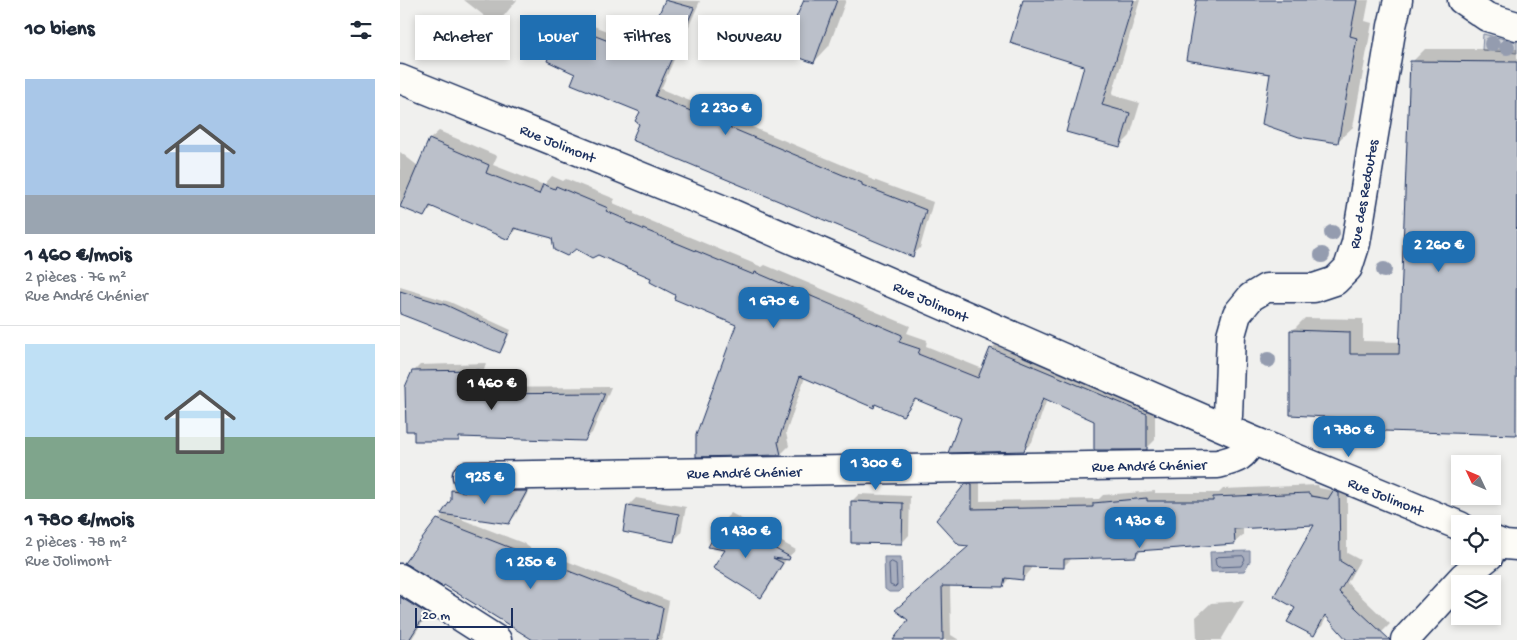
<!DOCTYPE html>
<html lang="fr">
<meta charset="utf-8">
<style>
:root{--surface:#fff;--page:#f2f2f3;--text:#1f2937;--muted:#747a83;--line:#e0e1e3;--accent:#1f6fb2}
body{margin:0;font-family:"Gochi Hand",sans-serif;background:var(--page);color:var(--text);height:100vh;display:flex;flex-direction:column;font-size:19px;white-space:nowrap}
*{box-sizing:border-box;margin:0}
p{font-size:16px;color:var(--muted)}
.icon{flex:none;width:28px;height:28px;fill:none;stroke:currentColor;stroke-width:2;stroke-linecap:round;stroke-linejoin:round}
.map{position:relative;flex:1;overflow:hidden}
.side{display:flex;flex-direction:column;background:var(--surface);width:400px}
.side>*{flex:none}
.top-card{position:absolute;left:15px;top:15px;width:475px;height:45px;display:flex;gap:10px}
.needle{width:32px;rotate:314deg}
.tools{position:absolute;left:1051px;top:455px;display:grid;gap:10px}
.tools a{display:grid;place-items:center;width:50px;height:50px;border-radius:0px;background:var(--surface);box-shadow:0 2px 8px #0003;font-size:25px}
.scale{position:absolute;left:15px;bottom:12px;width:98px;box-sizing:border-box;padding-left:5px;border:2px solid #1b2f5e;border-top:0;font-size:14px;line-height:18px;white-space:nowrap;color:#1b2f5e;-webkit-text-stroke:4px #fdfcf7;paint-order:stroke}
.price{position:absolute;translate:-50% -42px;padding:0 11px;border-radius:10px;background:var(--accent);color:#fff;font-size:16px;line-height:32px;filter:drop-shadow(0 1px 2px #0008)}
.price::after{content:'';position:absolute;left:50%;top:30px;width:15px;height:11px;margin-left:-8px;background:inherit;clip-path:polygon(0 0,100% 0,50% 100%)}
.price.current{background:#222;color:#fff}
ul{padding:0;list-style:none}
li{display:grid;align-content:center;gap:10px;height:265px;padding:0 25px}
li+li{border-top:1px solid var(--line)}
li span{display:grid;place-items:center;height:155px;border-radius:0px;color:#555}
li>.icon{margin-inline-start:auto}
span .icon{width:90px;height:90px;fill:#fffc;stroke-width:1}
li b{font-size:21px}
h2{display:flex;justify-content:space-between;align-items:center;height:60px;padding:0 25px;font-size:21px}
.pill{padding:0 18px;border-radius:0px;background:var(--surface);box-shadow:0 2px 8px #0003;font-size:18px;line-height:45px}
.pill.current{background:var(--accent);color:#fff}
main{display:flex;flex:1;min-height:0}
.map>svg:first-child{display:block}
.green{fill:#d0d3d8;stroke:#76819b}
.water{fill:#a7adbd;stroke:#6f7b97}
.shadow{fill:#0003}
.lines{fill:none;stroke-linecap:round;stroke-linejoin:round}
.shore{stroke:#536184;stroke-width:1}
.building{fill:#bbc0ca;stroke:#1b2f5e}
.minor-casing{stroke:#1b2f5e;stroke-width:31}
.minor{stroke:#fdfcf7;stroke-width:28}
.tree{fill:#949caf}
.labels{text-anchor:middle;stroke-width:5;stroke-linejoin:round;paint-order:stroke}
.street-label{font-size:15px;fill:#1b2f5e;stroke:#fdfcf7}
</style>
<main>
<section class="side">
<h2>10 biens<svg class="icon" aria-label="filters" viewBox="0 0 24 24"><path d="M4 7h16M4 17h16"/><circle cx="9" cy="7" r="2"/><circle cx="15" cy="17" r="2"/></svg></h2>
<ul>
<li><span style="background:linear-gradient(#a9c7e8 75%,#9aa5b1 0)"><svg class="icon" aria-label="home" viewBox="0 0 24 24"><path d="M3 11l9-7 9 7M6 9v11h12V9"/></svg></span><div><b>1 460 €/mois</b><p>2 pièces · 76 m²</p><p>Rue André Chénier</p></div></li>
<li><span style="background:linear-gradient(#bfe0f5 60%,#7fa58c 0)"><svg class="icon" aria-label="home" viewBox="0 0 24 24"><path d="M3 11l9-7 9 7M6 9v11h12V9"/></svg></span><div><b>1 780 €/mois</b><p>2 pièces · 78 m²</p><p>Rue Jolimont</p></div></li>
</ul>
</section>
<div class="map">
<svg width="1117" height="640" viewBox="0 0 1117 640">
<rect width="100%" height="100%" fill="#f0f0ee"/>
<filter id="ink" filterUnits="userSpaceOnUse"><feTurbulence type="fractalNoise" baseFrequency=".02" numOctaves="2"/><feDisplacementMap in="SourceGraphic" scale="10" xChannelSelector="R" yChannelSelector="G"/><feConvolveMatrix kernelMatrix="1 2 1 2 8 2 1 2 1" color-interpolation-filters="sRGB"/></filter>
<g filter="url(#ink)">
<!-- green -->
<path class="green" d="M1083,34l34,8v11l-35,-3z"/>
<!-- water -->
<path class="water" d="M850,551v10l-6,10 -33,1 -1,-20z
M484,557h17l1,32 -3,3h-10l-4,-3z"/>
<!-- shadow -->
<path class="shadow" d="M64,0h53l-21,25z
M266,0l34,1 -39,88 208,87 -1,2 65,24 -13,46 -7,7 -272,-131 1,-13 -65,-38 -14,-49 7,-7 76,29z
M405,0h41l-17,46 -15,16z
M624,0h116l-28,95 28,8 -10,33 -10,10 -52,-15 18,-66z
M798,0h171l-4,21 7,2 -19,104 -16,15z
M1025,49h92l-1,385 -164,-11 -6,-6 -54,-86 13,-13 58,1v22l37,1 12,-280z
M39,131l58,25 -4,9 51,20 8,-9 11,5 3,-2 49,20 -2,4 21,9v2l128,53 3,-2 145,61 -3,7 20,7 -1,6 57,23 8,-20 9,-8 155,65v34l-8,8 -52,-28 -48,-21 -15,43 -8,8 -61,-32 -46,-19 -15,16 -25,-12 -3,3 -69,-29 -19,56 3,13 -8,8 -43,-130 -61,-30 -24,-17 -99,-40 -36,-9 -9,10 -76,-32 -9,10 -24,-11v-53l18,14 12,-27z
M0,287l50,15 61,28 -8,18 -3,3 -100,-39z
M86,363l-7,25 132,-1 -19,46 -8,7 -122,-4 -4,3 -45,-67 7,-7z
M574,476h6v25l119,-2 4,-4 52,-4v2h64l4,-4 95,-4 1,3 16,3 8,-8 4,2v68l13,7 -13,23 43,41 -16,16h-25l-22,-24 -5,10 -9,8 -16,-26 19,-84 -73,4v7l-9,8 -92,6 -6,7 -64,2 -9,9 -32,-1v4l-8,9 -13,-1 -8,8 -52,-1 1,50 8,5h-60l-4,-3 13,-18 63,-75 -5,-60z
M58,484l74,1 -17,31 -6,6 -56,-6 70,27 34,24 7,-7 105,41 -7,39h-127l-97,-120 7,-7 8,-12 -1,-11z
M459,494l51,2 -1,39 -7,8 -50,-42z
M236,498l50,9 -5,26 -7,7 -45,-35z
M331,513l65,37 -9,8 -19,31 -7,8 -33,-48 -18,-3 14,-26z
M0,585l33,21 -22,34h-11z
M844,601l-23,39h-24l-1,-23 15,-14z"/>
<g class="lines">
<!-- shore -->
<path class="shore" d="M843,556l2,3 -4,7 -23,1 -2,-2 -1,-6 2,-2z
M492,562l4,2 1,21 -2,2 -5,-2 -1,-21z"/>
</g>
<!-- building -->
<path class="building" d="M265,0l29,8 -39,88 207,87v2l64,25 -13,47 -281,-117 7,-16 -4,-3 5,-9 -69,-28 4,-10 -28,-13 15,-38 80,31z
M404,0h33l-23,63 -33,-12z
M623,0h111l-32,105 28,8 -10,34 -54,-15 18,-66 -74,-23z
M796,0h161l-7,36 7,2 -19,105 -39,-6 -37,-13 8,-50 -84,-14z
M1010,61l107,1 -1,373 -165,-5v-6h-6v-6l-55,-3v-85l60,2v22h49z
M29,139l60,26 -3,8 53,21 4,-10 12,5 1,-3 52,22 -2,3 21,9 -1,2 128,53 1,-3 147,63 -3,7 21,7 -2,5 60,24 12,-30 157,66v36h-53v-29l-51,-23 -19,53 -76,2 13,-35 -46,-19 -12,17 -28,-12 -1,4 -74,-32 -22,66 3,13 -85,2v-22l40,-110 -62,-26 1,-4 -25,-13 1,-4 -53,-23 -6,3 -16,-9 -9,7 -13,-6 -2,-12 -38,-10 -5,12 -79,-34 -6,11 -24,-10z
M0,291l46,14 62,29 -8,19 -100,-39z
M80,370l-7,24 132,-1 -20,48 -126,-4v4h-45v-10h-8l-1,-44 7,-16z
M565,484h7v25l121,-2v-4l54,-5v3h66v-4l96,-4 2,3 17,3 5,-8 6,2 1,68 13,8 -14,23 51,48h-43l-22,-25 -11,21 -27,-14 8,-14 -21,-12 40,-71 -80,4 1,15 -98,7 -1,6 -72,2v9l-40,-1 -1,13 -18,-2 -2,9 -61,-1 1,54h-50l15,-20 -13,-10 74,-64 -10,-1 -23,-25z
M51,490l16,2 60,-1 -18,33 -68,-10 10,-14z
M451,501l52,2 -1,41 -51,-1z
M227,505l52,9 -5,28 -51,-10z
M37,519l79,31 35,25 5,-9 107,42 -6,32h-124l-89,-55 -1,2 -39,-24z
M323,520l67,37 -1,3 -16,-2 10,5 -22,35 -48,-30 12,-18 -17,-3z
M0,597l26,16 -17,27h-9z"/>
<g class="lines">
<defs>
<path id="minor" d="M1062,0l25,17 30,9
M0,79l324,131 528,230 208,86
M822,426l6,-10 3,-81 6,-21 14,-17 15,-9h48l21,-7 13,-13 8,-25 36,-217 6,-26
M67,476l751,-12c19,-5 25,-6 34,-24
M1092,540l13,5 12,1
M0,578l97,62
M1005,640l58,-63 26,-21"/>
</defs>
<!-- minor casing -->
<use href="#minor" class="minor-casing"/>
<!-- minor -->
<use href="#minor" class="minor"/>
</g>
<!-- trees -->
<g class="tree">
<circle cx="1092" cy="44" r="8"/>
<circle cx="1107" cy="47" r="8"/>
<circle cx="932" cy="233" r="8"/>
<circle cx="922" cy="255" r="8"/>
<circle cx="984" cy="270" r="8"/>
<circle cx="868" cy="360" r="8"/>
</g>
</g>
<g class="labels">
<!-- street labels -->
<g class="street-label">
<text transform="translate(158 143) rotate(22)" y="5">Rue Jolimont</text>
<text transform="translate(963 194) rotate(-80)" y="5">Rue des Redoutes</text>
<text transform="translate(531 301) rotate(24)" y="5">Rue Jolimont</text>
<text transform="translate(749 465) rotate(-1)" y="5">Rue André Chénier</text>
<text transform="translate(344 472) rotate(-1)" y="5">Rue André Chénier</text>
<text transform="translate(986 496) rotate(22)" y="5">Rue Jolimont</text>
</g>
</g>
</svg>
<div class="tools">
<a><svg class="needle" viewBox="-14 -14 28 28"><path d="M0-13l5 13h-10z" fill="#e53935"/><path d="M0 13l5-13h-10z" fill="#747a83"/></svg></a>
<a><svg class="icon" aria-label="locate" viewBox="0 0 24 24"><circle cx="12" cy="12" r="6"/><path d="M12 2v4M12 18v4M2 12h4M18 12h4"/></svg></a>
<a><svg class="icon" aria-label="layers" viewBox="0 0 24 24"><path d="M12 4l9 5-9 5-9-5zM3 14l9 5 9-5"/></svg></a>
</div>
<div class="scale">20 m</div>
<b class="price" style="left:326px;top:136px">2 230 €</b>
<b class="price" style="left:1039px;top:273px">2 260 €</b>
<b class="price" style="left:374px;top:329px">1 670 €</b>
<b class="price current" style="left:92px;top:411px">1 460 €</b>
<b class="price" style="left:949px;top:458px">1 780 €</b>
<b class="price" style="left:476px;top:491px">1 300 €</b>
<b class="price" style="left:85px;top:505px">925 €</b>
<b class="price" style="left:740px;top:549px">1 430 €</b>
<b class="price" style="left:346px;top:559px">1 430 €</b>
<b class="price" style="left:131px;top:590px">1 250 €</b>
<div class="top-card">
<a class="pill">Acheter</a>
<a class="pill current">Louer</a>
<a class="pill">Filtres</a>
<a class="pill">Nouveau</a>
</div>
</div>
</main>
